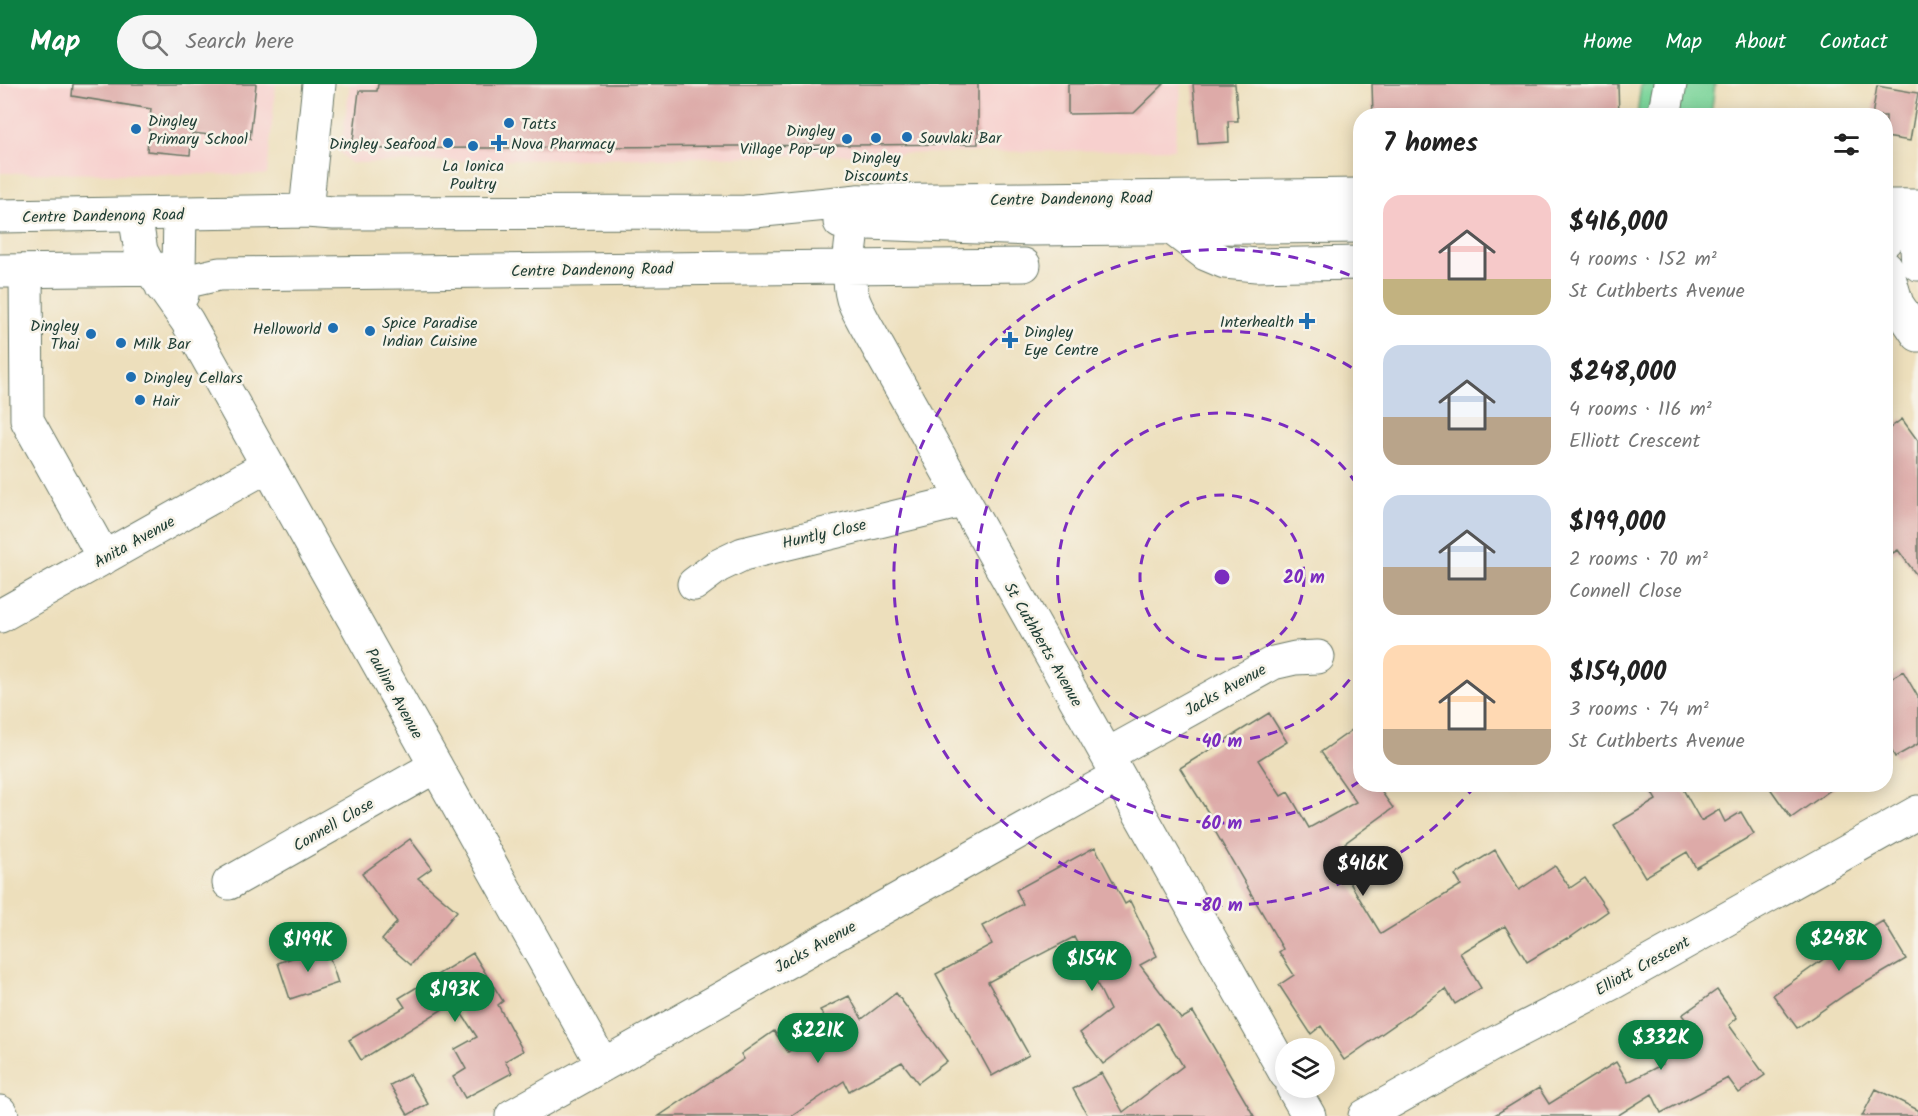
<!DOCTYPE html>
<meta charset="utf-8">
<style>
:root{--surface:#fff;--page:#f6f6f6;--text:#222;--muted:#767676;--accent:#0b8043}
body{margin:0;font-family:Kalam,sans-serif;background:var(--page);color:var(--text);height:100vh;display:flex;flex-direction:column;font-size:22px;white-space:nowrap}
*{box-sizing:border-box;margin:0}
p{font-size:20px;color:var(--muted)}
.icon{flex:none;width:33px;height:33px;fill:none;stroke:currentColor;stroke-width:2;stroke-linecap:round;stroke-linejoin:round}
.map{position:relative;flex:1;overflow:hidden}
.panel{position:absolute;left:1353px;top:24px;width:540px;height:684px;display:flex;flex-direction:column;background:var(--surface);border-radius:24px;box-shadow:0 3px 15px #0003}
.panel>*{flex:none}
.tools{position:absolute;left:1275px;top:954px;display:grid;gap:12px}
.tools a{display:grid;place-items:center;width:60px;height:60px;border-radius:50%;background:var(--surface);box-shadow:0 3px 15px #0003;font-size:30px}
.price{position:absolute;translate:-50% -51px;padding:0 14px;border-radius:21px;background:var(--accent);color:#fff;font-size:20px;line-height:39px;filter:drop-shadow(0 2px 3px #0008)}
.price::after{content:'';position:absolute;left:50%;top:36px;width:18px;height:14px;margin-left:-9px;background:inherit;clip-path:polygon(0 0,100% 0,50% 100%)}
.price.active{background:#222;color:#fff}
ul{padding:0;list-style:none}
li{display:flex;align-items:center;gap:18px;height:150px;padding:0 30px}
li span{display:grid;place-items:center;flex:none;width:168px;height:120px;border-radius:18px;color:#555}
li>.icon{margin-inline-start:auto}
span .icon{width:72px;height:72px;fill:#fffc;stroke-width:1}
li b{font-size:26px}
h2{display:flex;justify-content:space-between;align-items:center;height:72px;padding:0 30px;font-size:26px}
header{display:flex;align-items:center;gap:36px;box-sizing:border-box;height:84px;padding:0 30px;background:var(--accent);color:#fff}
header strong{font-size:28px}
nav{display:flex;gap:33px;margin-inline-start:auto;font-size:21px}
.search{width:420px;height:54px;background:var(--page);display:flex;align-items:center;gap:15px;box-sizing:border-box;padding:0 21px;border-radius:33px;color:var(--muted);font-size:22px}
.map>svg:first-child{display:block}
.built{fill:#f7d0ce}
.green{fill:#7ad49a;stroke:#4c8867;stroke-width:1.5}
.building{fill:#ddaaa8}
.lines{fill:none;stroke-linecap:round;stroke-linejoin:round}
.minor-casing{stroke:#677664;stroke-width:35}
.major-casing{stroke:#677664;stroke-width:35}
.minor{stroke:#fff;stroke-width:33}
.major{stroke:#fff;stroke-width:33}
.ring{fill:none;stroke:#7b2cbf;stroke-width:3;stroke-dasharray:10 8}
.poi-dot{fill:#1f6fb2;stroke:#f7f3e8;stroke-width:2}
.labels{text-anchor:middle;stroke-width:5;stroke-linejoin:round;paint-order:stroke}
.poi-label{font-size:16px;fill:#1f3d34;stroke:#f7f3e8;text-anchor:start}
.street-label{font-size:16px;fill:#1f3d34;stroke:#f7f3e8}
.centre{fill:#7b2cbf;stroke:#f7f3e8;stroke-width:3}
.ring-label{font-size:18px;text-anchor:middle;font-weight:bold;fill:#7b2cbf;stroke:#f7f3e8;stroke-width:5;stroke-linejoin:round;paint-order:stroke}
</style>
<header>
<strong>Map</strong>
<div class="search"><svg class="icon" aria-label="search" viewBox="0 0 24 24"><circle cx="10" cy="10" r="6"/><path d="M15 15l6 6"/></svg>Search here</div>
<nav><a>Home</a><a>Map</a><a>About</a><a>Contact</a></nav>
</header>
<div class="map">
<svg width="1918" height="1032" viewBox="0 0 1918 1032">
<rect width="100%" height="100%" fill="#f7f3e8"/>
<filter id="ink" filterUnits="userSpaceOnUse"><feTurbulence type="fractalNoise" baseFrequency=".0167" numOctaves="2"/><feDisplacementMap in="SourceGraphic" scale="12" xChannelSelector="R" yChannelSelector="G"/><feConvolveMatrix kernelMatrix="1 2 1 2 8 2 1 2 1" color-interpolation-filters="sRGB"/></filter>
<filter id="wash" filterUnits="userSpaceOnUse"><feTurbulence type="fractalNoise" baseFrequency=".008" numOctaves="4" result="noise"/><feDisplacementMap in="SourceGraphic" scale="24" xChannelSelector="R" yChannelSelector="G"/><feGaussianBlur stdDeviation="1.35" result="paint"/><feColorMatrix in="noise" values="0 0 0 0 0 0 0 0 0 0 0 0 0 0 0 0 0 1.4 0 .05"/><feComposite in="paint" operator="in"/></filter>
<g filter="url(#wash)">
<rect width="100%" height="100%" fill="#eddfbc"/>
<!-- built -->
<path class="built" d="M0,0h276l-9,91 -267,-2z
M350,0h832l-8,65 -823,14 -11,-10z"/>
<!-- green -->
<path class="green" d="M1641,0h74l-4,31 -74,1z"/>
<g id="blocks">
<!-- building -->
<path class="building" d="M73,0h183l-6,55 -58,-6 -2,22 -43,-4 4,-42 -79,-13z
M378,0h600v60l-626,5 7,-58h18z
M1068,0h96l-30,29 -66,1z
M1193,0h42l3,37h-10l1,21 -31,2z
M1372,0h246l1,32h-246z
M1877,2l41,7 -8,48 -24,-4v-21h-14z
M1902,335l16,22v136l-20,-27 -5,3 -7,-12v-110z
M1903,587l15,26v47l-23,13 -9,-17v-59z
M1269,629l18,29 -29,18 23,36 7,-4 21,36 47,-26 -35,-50 31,-22 8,11v43h16l17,24 -48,35 12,22 -13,8 37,61 80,-49 -6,-10 40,-25 24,40 36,-24 15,22 15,-10 23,33 -40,28 -1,-1 -40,24 -22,-36 -45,27 21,35 -26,16 -9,-15 -102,71 -23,-34 -10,8 -32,-49 15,-10 -15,-23 4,-3 -75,-130 3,-2 -31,-49z
M1666,700h14l21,37 18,-11 6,12 16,-10 13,22 -58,34 -9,-16 -42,25 -31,-52 42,-25 -4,-7z
M1767,700h72l-48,34z
M410,755l22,29 -14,10 39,33 -46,54 -29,-25 15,-18 -35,-48z
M1095,763l30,57 5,-3 27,55 -17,9 41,54 12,-7 61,104h-166l-15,-27 28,-16 22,39 60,-46 -26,-43 -54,41 -23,-31 30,-23 -36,-73 -86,45 41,73 -37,21 -56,-102 56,-30 -10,-18 41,-22 -7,-14z
M1883,837l23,38 -60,35 -49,34 -24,-33 52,-37 -10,-16 20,-13 9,15z
M326,862l12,37 -48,16 -12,-36z
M473,869l30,48 -5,4 25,46 -18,10 7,12 -47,25 -12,-21 13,-8 -11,-20 22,-12 -23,-35 -93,58 -12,-20 56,-33 -6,-9z
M1717,906l20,28 -8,7 36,50 -26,18 -11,-15 -67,35 -9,-19 -35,22h-124l46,-28 10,16 67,-42 12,20 35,-18 -8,-17 37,-19 -10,-13z
M896,909l51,68 -29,22 -16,-21 -53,29 -5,-10 -52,35h-133l85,-57 -3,-5 33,-23 14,21 42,-24 -10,-18 29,-14 13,23z
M410,990l18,30 -20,11 -18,-30z
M1876,1005l42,21v6h-56z"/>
</g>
</g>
<g filter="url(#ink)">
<use href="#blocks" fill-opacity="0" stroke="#677664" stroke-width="1.5"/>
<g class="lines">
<defs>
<path id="minor" d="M1664,32l6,-32
M858,117c-5,28 -13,70 -5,98 3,9 8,17 12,25l421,750
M1904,122l12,29 2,29
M180,130l-1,55 3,26
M135,131l6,36 10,19 36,51 416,744
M1173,145l33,25 19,8 31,3 104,-2
M1886,156v-8l18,-26
M1886,183l11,37 21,31
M0,187l169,-2
M26,187l1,149 77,138
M162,203l57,-13 805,-9
M694,500l24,-18 25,-12 219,-53
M0,532l267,-150
M1107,671l166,-92 22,-5 23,-1
M229,799l207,-117
M1293,1004l16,28
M0,1028l2,4
M512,1032l606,-340
M1365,1032l128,-72 121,-62 304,-170"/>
<path id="major" d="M1886,122h32
M306,127l13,-127
M0,132l306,-5 28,2 411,-1 113,-11 502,-6
M840,138l191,7 329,-3"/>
</defs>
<!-- minor casing -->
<use href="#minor" class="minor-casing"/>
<!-- major casing -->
<use href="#major" class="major-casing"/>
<!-- minor -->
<use href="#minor" class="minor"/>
<!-- major -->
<use href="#major" class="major"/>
</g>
</g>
<!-- distance rings -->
<g class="ring">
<circle cx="1222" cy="493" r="82"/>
<path d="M1360 581A164 164 0 1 1 1360 405"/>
<path d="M1360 697A246 246 0 1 1 1360 289"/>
<path d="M1475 702A328 328 0 1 1 1358 195"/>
</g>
<!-- markers -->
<g class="poi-dot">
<circle cx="509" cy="39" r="6"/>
<circle cx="136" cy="45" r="6"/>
<circle cx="907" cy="53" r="6"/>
<circle cx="876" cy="54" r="6"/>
<circle cx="847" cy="55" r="6"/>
<circle cx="448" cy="59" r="6"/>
<path d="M496 50h6v6h6v6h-6v6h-6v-6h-6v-6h6z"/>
<circle cx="473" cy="62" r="6"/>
<path d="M1304 228h6v6h6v6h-6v6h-6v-6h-6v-6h6z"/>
<circle cx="333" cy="244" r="6"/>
<circle cx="370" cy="247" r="6"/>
<circle cx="91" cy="250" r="6"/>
<path d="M1007 247h6v6h6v6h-6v6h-6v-6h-6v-6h6z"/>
<circle cx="121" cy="259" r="6"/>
<circle cx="131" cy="293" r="6"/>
<circle cx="140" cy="316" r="6"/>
</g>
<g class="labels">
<!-- poi labels -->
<g class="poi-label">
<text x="148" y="42">Dingley<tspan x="148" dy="18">Primary School</tspan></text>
<text x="521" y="45">Tatts</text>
<text x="835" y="52" text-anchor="end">Dingley<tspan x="835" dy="18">Village Pop-up</tspan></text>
<text x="919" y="59">Souvlaki Bar</text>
<text x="436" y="65" text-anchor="end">Dingley Seafood</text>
<text x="511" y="65">Nova Pharmacy</text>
<text x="876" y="79" text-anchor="middle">Dingley<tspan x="876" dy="18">Discounts</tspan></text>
<text x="473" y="87" text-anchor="middle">La Ionica<tspan x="473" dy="18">Poultry</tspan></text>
<text x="1294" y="243" text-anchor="end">Interhealth</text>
<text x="382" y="244">Spice Paradise<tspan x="382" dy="18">Indian Cuisine</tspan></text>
<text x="79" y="247" text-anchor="end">Dingley<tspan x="79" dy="18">Thai</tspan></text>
<text x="321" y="250" text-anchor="end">Helloworld</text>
<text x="1024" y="253">Dingley<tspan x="1024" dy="18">Eye Centre</tspan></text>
<text x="133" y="265">Milk Bar</text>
<text x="143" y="299">Dingley Cellars</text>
<text x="152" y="322">Hair</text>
</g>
<!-- street labels -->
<g class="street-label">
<text transform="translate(1071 114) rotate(-1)" y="6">Centre Dandenong Road</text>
<text transform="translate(103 131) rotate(-1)" y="6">Centre Dandenong Road</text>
<text transform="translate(592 185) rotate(-1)" y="6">Centre Dandenong Road</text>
<text transform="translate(824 449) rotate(-13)" y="6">Huntly Close</text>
<text transform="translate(134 457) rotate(-29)" y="6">Anita Avenue</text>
<text transform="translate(1044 560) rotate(60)" y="6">St Cuthberts Avenue</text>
<text transform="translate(1225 605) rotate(-29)" y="6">Jacks Avenue</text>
<text transform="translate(395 609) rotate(61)" y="6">Pauline Avenue</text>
<text transform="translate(333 740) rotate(-30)" y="6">Connell Close</text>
<text transform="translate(815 862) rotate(-29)" y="6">Jacks Avenue</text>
<text transform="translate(1642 881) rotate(-29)" y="6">Elliott Crescent</text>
</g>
</g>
<circle cx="1222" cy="493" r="9" class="centre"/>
<g class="ring-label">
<text x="1304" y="499">20 m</text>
<text x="1222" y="663">40 m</text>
<text x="1222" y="745">60 m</text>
<text x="1222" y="827">80 m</text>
</g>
</svg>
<div class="tools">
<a><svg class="icon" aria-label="layers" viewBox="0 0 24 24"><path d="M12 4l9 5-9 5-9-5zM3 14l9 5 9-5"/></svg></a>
</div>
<b class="price active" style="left:1363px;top:813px">$416K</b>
<b class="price" style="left:1839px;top:888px">$248K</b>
<b class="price" style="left:308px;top:889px">$199K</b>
<b class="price" style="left:1092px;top:908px">$154K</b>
<b class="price" style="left:455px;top:939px">$193K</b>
<b class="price" style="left:818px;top:980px">$221K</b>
<b class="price" style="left:1661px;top:987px">$332K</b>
<section class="panel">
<h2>7 homes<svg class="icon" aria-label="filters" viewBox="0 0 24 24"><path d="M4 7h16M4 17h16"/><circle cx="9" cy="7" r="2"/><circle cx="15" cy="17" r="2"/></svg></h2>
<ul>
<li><span style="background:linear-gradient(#f6c9c9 70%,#c2b280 0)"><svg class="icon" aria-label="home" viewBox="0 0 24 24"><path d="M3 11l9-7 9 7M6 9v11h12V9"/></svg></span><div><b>$416,000</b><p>4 rooms · 152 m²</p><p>St Cuthberts Avenue</p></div></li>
<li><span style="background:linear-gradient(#c9d6e8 60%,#b9a48a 0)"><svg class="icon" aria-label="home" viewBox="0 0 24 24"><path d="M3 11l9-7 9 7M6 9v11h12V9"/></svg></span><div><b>$248,000</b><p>4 rooms · 116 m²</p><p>Elliott Crescent</p></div></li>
<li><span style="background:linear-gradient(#c9d6e8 60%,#b9a48a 0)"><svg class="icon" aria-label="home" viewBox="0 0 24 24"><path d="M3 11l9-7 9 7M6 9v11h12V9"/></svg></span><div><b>$199,000</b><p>2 rooms · 70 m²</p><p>Connell Close</p></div></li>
<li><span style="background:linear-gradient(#ffd9b3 70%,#b9a48a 0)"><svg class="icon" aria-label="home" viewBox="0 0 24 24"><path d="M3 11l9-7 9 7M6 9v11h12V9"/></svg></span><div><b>$154,000</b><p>3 rooms · 74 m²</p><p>St Cuthberts Avenue</p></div></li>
</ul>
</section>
</div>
